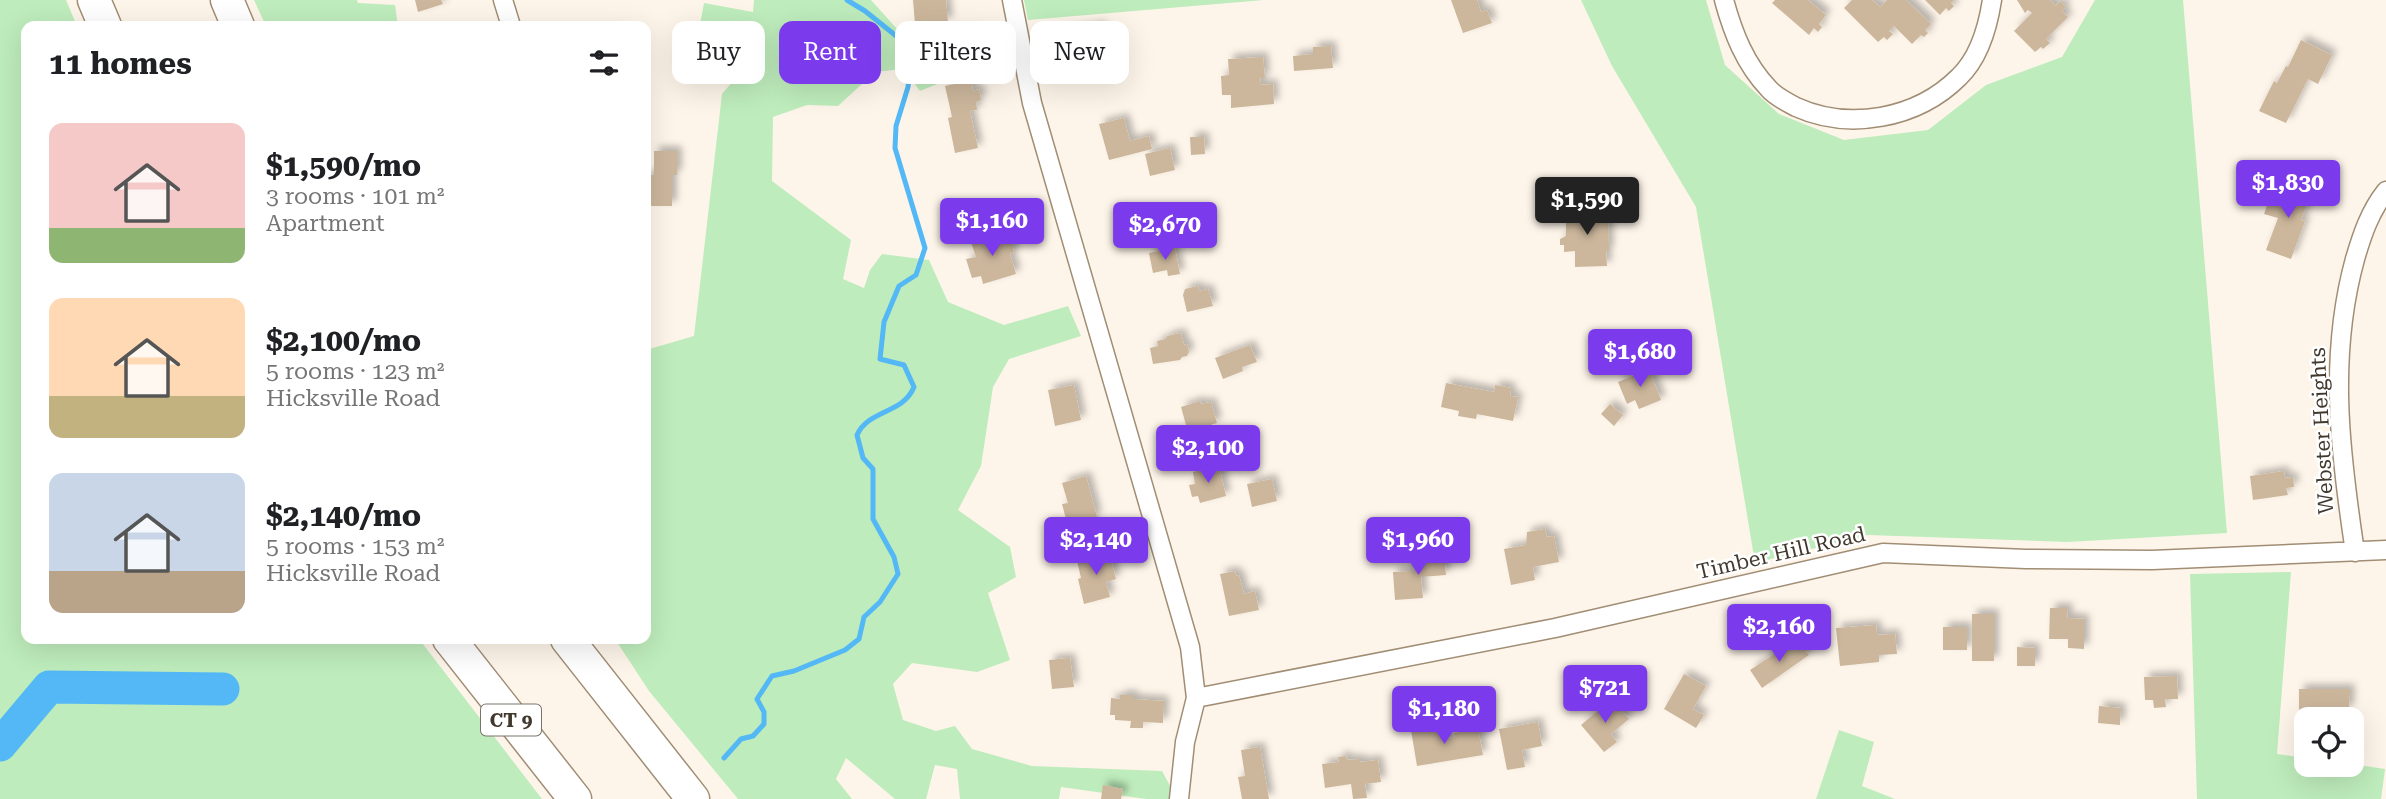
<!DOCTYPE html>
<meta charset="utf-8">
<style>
:root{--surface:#fff;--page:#f6f6f6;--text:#202124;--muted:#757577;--accent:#7c3aed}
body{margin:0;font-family:"Roboto Serif",serif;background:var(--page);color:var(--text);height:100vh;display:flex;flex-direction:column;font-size:26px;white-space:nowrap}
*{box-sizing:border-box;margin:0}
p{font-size:23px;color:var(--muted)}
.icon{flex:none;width:38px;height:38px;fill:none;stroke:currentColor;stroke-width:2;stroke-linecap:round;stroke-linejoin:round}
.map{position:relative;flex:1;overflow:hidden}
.panel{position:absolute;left:21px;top:21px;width:630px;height:623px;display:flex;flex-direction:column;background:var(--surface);border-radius:14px;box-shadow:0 7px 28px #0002}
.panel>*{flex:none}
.banner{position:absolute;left:672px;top:21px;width:665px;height:63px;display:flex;gap:14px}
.controls{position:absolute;left:2294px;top:707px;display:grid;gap:14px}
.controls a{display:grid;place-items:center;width:70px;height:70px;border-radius:14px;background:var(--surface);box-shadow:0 7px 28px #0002;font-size:35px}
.price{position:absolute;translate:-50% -60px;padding:0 16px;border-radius:7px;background:var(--accent);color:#fff;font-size:23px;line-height:46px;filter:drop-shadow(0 2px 4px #0008)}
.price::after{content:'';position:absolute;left:50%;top:42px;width:21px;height:16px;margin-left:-10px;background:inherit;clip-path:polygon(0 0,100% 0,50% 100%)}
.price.selected{background:#222;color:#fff}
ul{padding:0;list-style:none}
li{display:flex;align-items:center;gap:21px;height:175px;padding:0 28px}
li span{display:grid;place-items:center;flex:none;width:196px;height:140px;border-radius:14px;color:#555}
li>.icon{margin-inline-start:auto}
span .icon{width:84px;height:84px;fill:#fffc;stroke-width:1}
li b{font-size:30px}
h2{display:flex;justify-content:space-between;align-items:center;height:84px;padding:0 28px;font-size:30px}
.pill{padding:0 24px;border-radius:14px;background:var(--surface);box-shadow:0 7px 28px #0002;font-size:24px;line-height:63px}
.pill.selected{background:var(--accent);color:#fff}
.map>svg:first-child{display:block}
.green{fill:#beecbc}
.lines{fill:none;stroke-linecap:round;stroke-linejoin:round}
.stream{stroke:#53b8f5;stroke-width:5}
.river{stroke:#53b8f5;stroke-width:33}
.building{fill:#ccb79c;filter:url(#shadow)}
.street-casing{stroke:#a18d74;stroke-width:21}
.highway-casing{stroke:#a18d74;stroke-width:35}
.street{stroke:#fff;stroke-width:18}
.highway{stroke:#fff;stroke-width:32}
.labels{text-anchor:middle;stroke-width:5;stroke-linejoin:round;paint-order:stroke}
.shield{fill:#fff;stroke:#7b746d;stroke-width:2}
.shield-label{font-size:19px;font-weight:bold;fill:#42392e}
.street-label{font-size:21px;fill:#42392e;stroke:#fff}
</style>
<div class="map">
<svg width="2386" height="799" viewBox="0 0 2386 799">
<defs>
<filter id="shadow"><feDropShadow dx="5" dy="-5" stdDeviation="3.5" flood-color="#0004"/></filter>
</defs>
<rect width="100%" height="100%" fill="#fef5ea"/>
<!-- green -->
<path class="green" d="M0,0h66l11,26h-51v613h393l123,160h-542z
M254,0h103l1,3 37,2 3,21h-132z
M754,0h117l28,31 23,-9 49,32 -9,20 -42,17 -17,-22 -28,3 -37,34 -31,-1 -34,12 -1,64 79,59 -8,39 21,9 6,-18 12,-16 47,6 19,42 56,23 64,-19 13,30 -72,23 -16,28 -12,79 -23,44 52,37 6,30 -28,16 22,67 -33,12 -65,-9 -19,21 10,36 33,11 19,-5 17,23 60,17 130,5 12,22 -1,6h-27l-85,-12 -2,12h-99l-3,-30 -22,-4 -9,34h-31l-49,-41 -10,21 16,20h-114l-89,-108 -34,-52h31v-289l48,-14 28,-242 35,-41 -21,-2 -37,-21 5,-27 49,9z
M1024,0h240l-236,20z
M1581,0h125l19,65 54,49 65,26 84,-10 58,-45 76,-28 33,-57h88l44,533 -160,9 -199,-7 -113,28 -59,-356 -84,-141z
M2291,572l-14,182 29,4v7l46,-1 33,5 -4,30h-184l-7,-225z
M1839,730l35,12 -12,44 33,13h-79z"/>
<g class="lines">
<!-- stream -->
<path class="stream" d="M724,758l17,-19 12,-3 11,-12v-12l-7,-13 15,-23 22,-5 51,-21 14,-11 5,-22 16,-15 18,-28 -4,-17 -21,-38v-50l-10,-11 -6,-23c12,-26 46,-21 57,-48l-10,-22 -24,-6 4,-37 15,-36 17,-11 9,-27 -30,-100 1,-22 12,-39 3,-27 -11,-21 -35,-28 -18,-11"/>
<!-- river -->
<path class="river" d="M0,745l49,-58 174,2"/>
</g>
<!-- building -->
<path class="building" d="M415,0h26l2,4 -25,8z
M913,0h33l2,22 -33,2z
M1451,0h26l4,12 6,-2 5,13 -29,10z
M1775,0h33l18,15 -7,9 3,3 -4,5 -4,-4 -5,7 -37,-32z
M1852,0h20l8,7 7,-7h19l25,24 -6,6 3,3 -4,4 -3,-2 -9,9 -18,-18 -5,5 4,3 -6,6 -3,-3 -6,5 -34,-34z
M1925,0h29l-3,3 3,3 -5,5 -3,-3 -6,7z
M2017,0h33l6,6 4,-5 6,6 -4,4 6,6 -22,22 4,4 -7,6 -2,-2 -6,5 -21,-21 18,-18 -4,-3 -3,3z
M1101,26l4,20 -15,2 1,7 -16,2 -1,-6 -5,1 -3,-20z
M2301,40l31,15 -14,29 -10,-5 -22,44 -27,-12 15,-30 3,2 9,-17 2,1z
M1331,46l2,22 -39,3 -1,-15 20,-2v-7z
M1263,57l2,21h-5l1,7 12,-1 1,20 -43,4v-13h-9l-1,-19 8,-1 -1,-16z
M971,81l2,10 6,-2 2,11 -5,2 1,8 -7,1 8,37 -23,5 -7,-35 4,-1 -7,-31z
M1124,118l6,23 19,-5 3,13 -43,11 -10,-36z
M1190,137h14l1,17 -14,1z
M1170,148l5,22 -25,6 -5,-22z
M654,151h23v24h-5v31h-26v-31h8z
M2290,182l22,8 -11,30 4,1 -14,38 -25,-9 12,-32 -14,-4 5,-14 8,3 1,-6 6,2z
M1608,209l1,42h-3l1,15 -32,1v-16l-11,1v-7h-4v-6l6,-3v-26z
M1008,231l6,21 -4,2 6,20 -33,10 -2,-8 -9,2 -6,-19 10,-2 -5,-15z
M1175,248l5,26 -12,2 -1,-6 -14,3 -4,-20z
M1198,286l1,5 9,-2 5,17 -26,6 -4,-17 2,-6z
M1181,333l3,12 3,-1 2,8 -2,4 -5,1 -2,3 -27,4 -3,-16 8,-2 -1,-5 9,-2 1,-3z
M1250,345l7,17 -15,5 1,4 -20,8 -8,-21z
M1649,369l12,31 -22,9 -4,-9 -8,4 -9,-22z
M1446,383l48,9 1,-7 16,3 -1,8 8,1 -5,24 -36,-7 -1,5 -18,-3 1,-5 -18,-4z
M1074,385l7,35 -26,6 -7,-36z
M1200,401l1,3 10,-2 6,21 -32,10 -2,-8h3l-5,-18z
M1610,404l13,11 -9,11 -13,-12z
M1219,466l7,30 -26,7 -2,-7 -6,1 -3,-12 6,-1 -2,-12z
M2284,471l1,7 8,-1 1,10 -8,1 2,7 -35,5 -3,-24z
M1086,476l11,41 -6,1 4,14 -24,6 -9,-34 6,-1 -6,-20z
M1272,479l5,22 -25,6 -5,-23z
M1545,529l2,8 7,-1 5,26 -26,5 2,13 -24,5 -7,-36 22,-4 1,-13z
M1109,552l7,27 -10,3 4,15 -26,7 -6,-25 3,-1 -4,-17z
M1444,554l2,21 -25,2 2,21 -28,2 -2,-28 21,-1 -1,-11z
M1235,571l1,5 3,-1 5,19 11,-3 4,19 -30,6 -9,-42z
M2050,608h18l-1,10 17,1v30l-16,-1v-9h-19z
M1972,614h22v47h-22z
M1876,625l1,10 18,-1 2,20 -18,1v7l-39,4 -4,-38z
M1943,627h24v23h-24z
M1796,640l13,15 -47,33 -12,-18z
M2017,647l18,1v18h-18z
M1070,658l4,29 -22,2 -3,-29z
M1684,674l22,12 -13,23 11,6 -8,13 -32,-19z
M2177,676l1,23h-13l1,8 -12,1 -1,-8h-8l-1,-23z
M2299,689h51l-1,21 -7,-1v10l-43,2z
M1120,695h13v4l31,2 -1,22 -20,-1v6h-13l1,-7 -16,-1v-5h-5l1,-17 9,1z
M1612,699l17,20 -18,15 6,8 -13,10 -23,-27z
M2099,706l22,2 -1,17 -22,-2z
M1538,722l4,24 -20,4 3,17 -18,3 -8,-41z
M1440,725l3,14 12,-2 -1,-4 24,-4 5,26 -66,11 -6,-36z
M1260,747l9,52h-27l-4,-22 7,-1 -4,-26z
M1346,756l1,4 13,-1v3l18,-2 3,22 -16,2 2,14 -14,1 -2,-15 -26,4 -3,-24 17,-2 -1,-5z
M1103,785l20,4 -2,10h-20z"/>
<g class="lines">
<defs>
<path id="street" d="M503,0l8,26
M1012,0l20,103 158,544 6,51 -11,44 -6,57
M1724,0c9,33 21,64 45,89 7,8 18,13 27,18 53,24 121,12 163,-30 20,-19 29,-51 33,-77
M2355,552c-15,-99 -27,-195 0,-293 7,-24 15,-48 31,-68
M1196,698l359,-70 328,-75 143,6 126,1 234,-10"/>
<path id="highway" d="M94,0l11,26
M227,0l11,26
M449,639l126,160
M567,639l126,160"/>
</defs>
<!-- street casing -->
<use href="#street" class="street-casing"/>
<!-- highway casing -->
<use href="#highway" class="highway-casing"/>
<!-- street -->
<use href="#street" class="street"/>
<!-- highway -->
<use href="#highway" class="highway"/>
</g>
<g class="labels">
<!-- shield labels -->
<rect class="shield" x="481" y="704.5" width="60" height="31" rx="5"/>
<g class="shield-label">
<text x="511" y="727">CT 9</text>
</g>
<!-- street labels -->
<g class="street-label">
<text transform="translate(2322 431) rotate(-93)" y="7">Webster Heights</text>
<text transform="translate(1781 553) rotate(-13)" y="7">Timber Hill Road</text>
</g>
</g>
</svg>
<div class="controls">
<a><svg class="icon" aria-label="locate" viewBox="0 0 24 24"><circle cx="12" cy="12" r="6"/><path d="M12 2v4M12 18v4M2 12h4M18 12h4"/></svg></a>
</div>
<b class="price" style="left:2288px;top:220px">$1,830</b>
<b class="price selected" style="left:1587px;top:237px">$1,590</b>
<b class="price" style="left:992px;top:258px">$1,160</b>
<b class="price" style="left:1165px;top:262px">$2,670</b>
<b class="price" style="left:1640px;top:389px">$1,680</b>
<b class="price" style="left:1208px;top:485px">$2,100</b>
<b class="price" style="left:1096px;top:577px">$2,140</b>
<b class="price" style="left:1418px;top:577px">$1,960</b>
<b class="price" style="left:1779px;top:664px">$2,160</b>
<b class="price" style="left:1605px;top:725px">$721</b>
<b class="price" style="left:1444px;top:746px">$1,180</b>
<div class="banner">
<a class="pill">Buy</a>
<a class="pill selected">Rent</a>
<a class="pill">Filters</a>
<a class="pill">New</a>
</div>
<section class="panel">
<h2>11 homes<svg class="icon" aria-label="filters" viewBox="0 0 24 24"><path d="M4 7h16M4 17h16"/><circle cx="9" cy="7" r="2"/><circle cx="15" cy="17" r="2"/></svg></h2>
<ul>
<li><span style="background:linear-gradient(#f6c9c9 75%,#8fb573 0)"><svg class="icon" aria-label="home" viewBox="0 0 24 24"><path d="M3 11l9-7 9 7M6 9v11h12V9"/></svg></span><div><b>$1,590/mo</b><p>3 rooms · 101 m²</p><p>Apartment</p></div></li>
<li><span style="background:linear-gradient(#ffd9b3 70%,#c2b280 0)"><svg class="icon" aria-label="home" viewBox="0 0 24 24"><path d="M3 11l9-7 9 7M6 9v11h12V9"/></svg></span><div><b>$2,100/mo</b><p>5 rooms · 123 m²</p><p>Hicksville Road</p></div></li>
<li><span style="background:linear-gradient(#c9d6e8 70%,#b9a48a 0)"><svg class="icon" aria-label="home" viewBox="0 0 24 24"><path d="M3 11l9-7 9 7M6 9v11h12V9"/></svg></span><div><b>$2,140/mo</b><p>5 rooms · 153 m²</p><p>Hicksville Road</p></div></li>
</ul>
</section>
</div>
